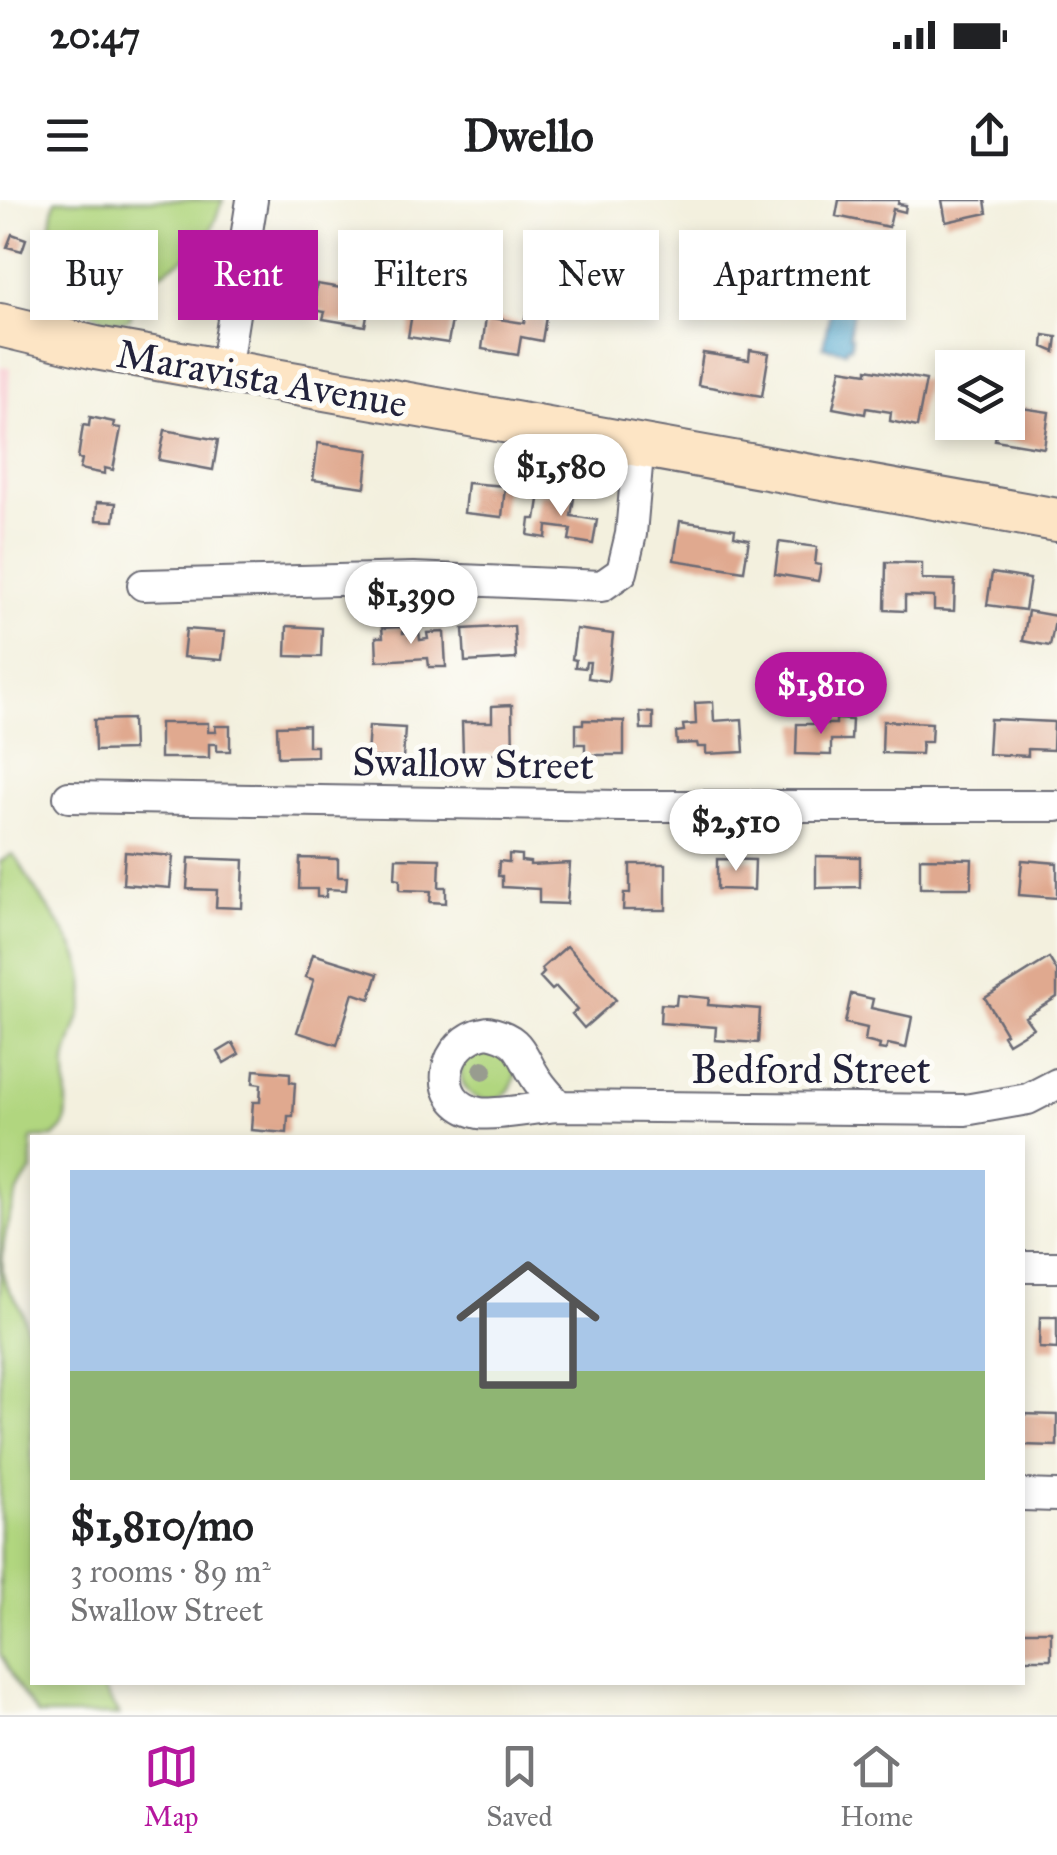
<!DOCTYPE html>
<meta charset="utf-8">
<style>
:root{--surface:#fff;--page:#f6f6f6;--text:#202124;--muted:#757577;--line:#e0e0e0;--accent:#b5179e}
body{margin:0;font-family:"IM FELL Great Primer",serif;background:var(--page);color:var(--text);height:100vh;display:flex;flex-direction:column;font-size:38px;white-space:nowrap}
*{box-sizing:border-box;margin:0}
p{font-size:32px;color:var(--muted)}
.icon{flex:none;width:55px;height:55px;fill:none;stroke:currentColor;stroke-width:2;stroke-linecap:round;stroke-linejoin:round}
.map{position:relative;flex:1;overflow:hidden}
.side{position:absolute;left:30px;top:935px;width:995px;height:550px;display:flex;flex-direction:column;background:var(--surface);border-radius:0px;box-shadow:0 5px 15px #0003}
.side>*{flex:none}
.banner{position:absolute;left:30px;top:30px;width:998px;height:90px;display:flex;gap:20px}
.buttons{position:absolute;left:935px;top:150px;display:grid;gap:20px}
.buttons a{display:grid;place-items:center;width:90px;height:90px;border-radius:0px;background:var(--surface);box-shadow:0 5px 15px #0003;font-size:50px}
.price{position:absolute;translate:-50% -85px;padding:0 22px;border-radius:35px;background:#fff;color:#222;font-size:32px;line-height:65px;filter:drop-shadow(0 2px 5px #0008)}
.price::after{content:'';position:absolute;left:50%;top:60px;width:30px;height:22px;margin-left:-15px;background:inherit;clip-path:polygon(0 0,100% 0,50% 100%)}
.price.selected{background:var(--accent);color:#fff}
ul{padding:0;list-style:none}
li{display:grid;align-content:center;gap:20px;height:530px;padding:0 40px}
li+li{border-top:2px solid var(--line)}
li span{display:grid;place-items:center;height:310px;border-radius:0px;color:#555}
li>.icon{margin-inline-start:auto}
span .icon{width:180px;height:180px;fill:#fffc;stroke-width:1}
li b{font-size:42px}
.pill{padding:0 35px;border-radius:0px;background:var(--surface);box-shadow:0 5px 15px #0003;font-size:35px;line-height:90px}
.pill.selected{background:var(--accent);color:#fff}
.status{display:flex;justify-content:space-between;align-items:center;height:70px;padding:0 50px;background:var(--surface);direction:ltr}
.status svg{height:28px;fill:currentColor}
header{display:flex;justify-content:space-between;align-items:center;height:130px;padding:0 40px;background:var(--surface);font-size:45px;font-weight:800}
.menu{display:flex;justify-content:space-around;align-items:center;height:140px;border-top:2px solid var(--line);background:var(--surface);font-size:28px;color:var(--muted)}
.menu a{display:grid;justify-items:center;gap:5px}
.menu .selected{color:var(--accent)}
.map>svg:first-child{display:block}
.built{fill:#f7cfd4}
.green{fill:#b1d67f;stroke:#6a7c5d;stroke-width:2.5}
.water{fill:#52a7ce;stroke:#3a6484;stroke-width:2.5}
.building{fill:#e0a98f}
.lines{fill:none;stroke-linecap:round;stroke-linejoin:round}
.street-casing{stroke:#6b6a74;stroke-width:34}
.secondary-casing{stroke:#6b6a74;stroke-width:46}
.street{stroke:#fff;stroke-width:30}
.secondary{stroke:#fde5c5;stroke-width:42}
.tree{fill:#989c8f}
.labels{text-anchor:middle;stroke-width:10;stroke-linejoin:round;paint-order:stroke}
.street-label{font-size:40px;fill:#22223b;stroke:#fdfcf7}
</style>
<div class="status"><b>20:47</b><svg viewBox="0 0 49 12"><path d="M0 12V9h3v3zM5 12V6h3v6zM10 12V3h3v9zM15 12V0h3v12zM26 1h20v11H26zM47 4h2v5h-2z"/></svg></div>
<header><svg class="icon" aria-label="menu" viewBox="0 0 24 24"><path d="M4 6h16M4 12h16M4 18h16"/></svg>Dwello<svg class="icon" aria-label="share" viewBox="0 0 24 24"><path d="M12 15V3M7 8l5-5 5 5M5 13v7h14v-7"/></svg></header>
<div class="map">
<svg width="1057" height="1515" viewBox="0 0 1057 1515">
<rect width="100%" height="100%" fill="#fdfcf7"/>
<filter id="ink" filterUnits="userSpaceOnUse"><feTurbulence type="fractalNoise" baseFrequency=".01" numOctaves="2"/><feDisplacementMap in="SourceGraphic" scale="20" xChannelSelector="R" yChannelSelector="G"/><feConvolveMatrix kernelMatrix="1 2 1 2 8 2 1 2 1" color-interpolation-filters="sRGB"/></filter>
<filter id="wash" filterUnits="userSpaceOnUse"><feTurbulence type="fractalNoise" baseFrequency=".0048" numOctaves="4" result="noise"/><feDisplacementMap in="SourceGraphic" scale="40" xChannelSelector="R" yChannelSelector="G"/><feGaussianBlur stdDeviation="2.25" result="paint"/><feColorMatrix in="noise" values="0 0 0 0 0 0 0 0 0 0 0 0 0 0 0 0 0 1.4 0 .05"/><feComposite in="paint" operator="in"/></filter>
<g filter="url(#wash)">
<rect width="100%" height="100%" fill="#f3f0de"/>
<!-- built -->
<path class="built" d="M0,166l10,1 -10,265z"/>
<!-- green -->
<path class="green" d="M55,0h168c-6,14 -11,33 -22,44 -28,31 -62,25 -71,75 -12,6 -25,1 -36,-5 -53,-31 -49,-59 -39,-114z
M12,654c11,9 13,21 21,32 23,35 60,73 50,118 -4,21 -15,39 -17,59 -1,15 4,51 -2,63 -2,4 -7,7 -10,11l-22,1v33c-20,19 -32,75 -29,102 1,14 12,23 18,35 6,14 6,30 11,44v330l68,1 19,32h-81l-15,-20 -23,-41v-792z
M461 873a27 27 0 1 1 54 0a27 27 0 1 1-54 0Z"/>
<!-- water -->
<path class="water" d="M832,102l22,4 -5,30 3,1 -1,10h-4l-1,4 -23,-4z"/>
<g id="blocks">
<!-- building -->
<path class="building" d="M839,0h60l-1,4 8,1 -1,7 -12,-3 -4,18 -53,-11z
M942,0h43l2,13 -41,9z
M12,34l14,5 -4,12 -15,-4z
M570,67l14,2 -2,19 -15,-2z
M317,84l54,9 -6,33 -42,-7 2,-7 -12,-2z
M415,96l40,7 -7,40 -40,-6z
M526,114l20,3 -4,24 -21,-4 -3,18 -36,-6 4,-32 38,6z
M1044,135l13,2 -2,15 -12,-5z
M750,150l19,3 -7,43 -64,-11 5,-32 46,7z
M841,169l26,4v-4l59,11 -9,47 -27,-6 1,-9 -25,-4 -1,6 -32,-6z
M1008,206l41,6 -5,36 -49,-8 3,-18h10z
M90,217l24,5 -1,5 8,1 -8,42 -8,-2v6l-25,-5 2,-10 -4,-1 5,-33 6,1z
M165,230l53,10 -5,30 -54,-10z
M318,243l51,7 -4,37 -52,-7z
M467,283l38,3 -3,31 -38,-4z
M540,293l34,5 -3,18 26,4 -4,24 -24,-4 2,-11 -24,-3 -1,12 -18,-3 2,-16h6z
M97,302l19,1 -2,18 -18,-1z
M680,321l55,8 -1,7 15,3 -5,32 -70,-11z
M779,342l38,5 -2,17 6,1 -3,16 -43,-7z
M886,362l36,1v16l33,1 -1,31 -20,-1v-13l-29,-1v15l-20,-1z
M992,373l38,6 -5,31 -38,-5z
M1028,411l28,5 -6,30 -27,-5z
M287,426l35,2 -1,29 -35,-1z
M514,426l2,33 -51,3 -2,-33z
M403,427v6l16,-1 1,8 8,-1 -1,-6 17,-1 2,35h-17l-1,-9 -51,3 -1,-24h7l-1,-9z
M186,429l39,3 -3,28 -39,-3z
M576,429l37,5 -5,47 -20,-3 2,-16h-4l-1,6 -10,-1 1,-7 -4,-1z
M845,456l17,1 -1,14 -17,-1z
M713,502l1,19 28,-2 2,33 -38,2v-7h-8l-1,-4 -20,1 -1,-12 8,-1 -1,-6 13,-1 -1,-21z
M512,505l1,48 -50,2 -1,-33h30v-16z
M640,512l13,1v16h-12z
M132,519l1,31 -38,1 -1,-31z
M836,519l16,1 -1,20h-20v15l-35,-1 1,-30h39z
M990,519l64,3 -1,28 -25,-1v7l-40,-2z
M583,520l41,1v34h-39v-11h-9v-20h7z
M883,521l49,2 -1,19h-9l-1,12 -39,-1z
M160,523h48v9h8l-1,-6h15v25h-13v-7h-8v14h-49z
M308,525v21h9v10l-39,1 -1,-31z
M369,526l36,2 -2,31 -36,-2z
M125,652l48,4 -3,32 -47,-4z
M509,654l12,1v6l9,1v3l40,-2 -3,41 -28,-1v-14l-37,-2v-11h-4l1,-15 10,1z
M816,656l44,1v30l-44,1z
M189,658l55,2 -2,48 -26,-1 1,-17 -30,-1z
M300,658l38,1v18h9l-1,13 -20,-1v8h-9v-8h-18z
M396,658l44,1 -1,28h7v16l-16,-1 1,-11 -31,-1v-11l-5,-1z
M920,658l52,1 -1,29h-51z
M717,659l38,1 -1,30 -37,-1z
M1022,660l35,3v35l-38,-3z
M630,664h36v46h-43l1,-17h6z
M567,746l49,54 -32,28 -12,-14 5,-4 -21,-23 -4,3 -12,-13 4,-4 -3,-4z
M313,754l65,20 -8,25 -17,-6 -16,52 -40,-13 17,-52 -8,-3z
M1049,758l8,13v26l-32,20 8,11 -25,15 -5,-8 3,-2 -21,-35z
M851,794l22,5 -2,9 41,9 -6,31 -18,-4 -2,6 -7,-1 1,-4 -15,-4 2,-13 -22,-5z
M677,795l32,3 -1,7 52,4 -2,34 -43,-3 1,-13 -56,-4 1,-19 15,1z
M233,843l6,11 -15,9 -6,-11z
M254,870l36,3v9l5,1 -2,33h-5l-1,17 -36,-3 2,-28h7l1,-18 -8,-1z
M1040,1117h17v32l-18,-1z
M1022,1214l35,1v31l-35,-1z
M1022,1431h29v28h-29z"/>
</g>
</g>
<g filter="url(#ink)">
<use href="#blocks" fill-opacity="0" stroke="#6b6a74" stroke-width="2.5"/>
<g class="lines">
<defs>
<path id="street" d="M225,171l27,-171
M143,385l270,-7 189,8 20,-14 9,-38 8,-91
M69,597l552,9h436
M488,832c36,7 32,24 50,49 6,9 14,17 21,25 -20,1 -65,10 -80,7 -50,-10 -38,-74 9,-81z
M559,906l406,4 63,-11 29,-15
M1022,1067h35
M1022,1295l35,1"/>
<path id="secondary" d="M0,125l96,23 961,172"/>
</defs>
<!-- street casing -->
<use href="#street" class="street-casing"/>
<!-- secondary casing -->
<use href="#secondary" class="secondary-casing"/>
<!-- street -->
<use href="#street" class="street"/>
<!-- secondary -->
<use href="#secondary" class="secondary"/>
</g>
<!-- trees -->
<circle class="tree" cx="483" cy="870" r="10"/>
</g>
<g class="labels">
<!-- street labels -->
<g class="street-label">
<text transform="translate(262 178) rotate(10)" y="14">Maravista Avenue</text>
<text transform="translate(473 563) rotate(1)" y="14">Swallow Street</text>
<text x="811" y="883">Bedford Street</text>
</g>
</g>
</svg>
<div class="buttons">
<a><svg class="icon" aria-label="layers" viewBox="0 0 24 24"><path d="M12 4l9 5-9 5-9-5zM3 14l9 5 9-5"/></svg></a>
</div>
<b class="price" style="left:561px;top:319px">$1,580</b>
<b class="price" style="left:411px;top:447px">$1,390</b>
<b class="price selected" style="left:821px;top:537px">$1,810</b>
<b class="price" style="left:736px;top:674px">$2,510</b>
<div class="banner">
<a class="pill">Buy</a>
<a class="pill selected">Rent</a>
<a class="pill">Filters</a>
<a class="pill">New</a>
<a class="pill">Apartment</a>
</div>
<section class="side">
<ul>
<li><span style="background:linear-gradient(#a9c7e8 65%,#8fb573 0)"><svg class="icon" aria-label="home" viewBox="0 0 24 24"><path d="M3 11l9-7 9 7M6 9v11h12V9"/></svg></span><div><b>$1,810/mo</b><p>3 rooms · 89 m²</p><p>Swallow Street</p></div></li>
</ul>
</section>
</div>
<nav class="menu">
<a class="selected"><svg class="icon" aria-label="map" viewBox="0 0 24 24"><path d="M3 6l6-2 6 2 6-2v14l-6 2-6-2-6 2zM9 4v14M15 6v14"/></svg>Map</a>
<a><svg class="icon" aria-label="saved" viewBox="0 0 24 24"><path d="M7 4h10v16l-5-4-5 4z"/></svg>Saved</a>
<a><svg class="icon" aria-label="home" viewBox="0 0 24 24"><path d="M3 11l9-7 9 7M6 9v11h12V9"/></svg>Home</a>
</nav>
